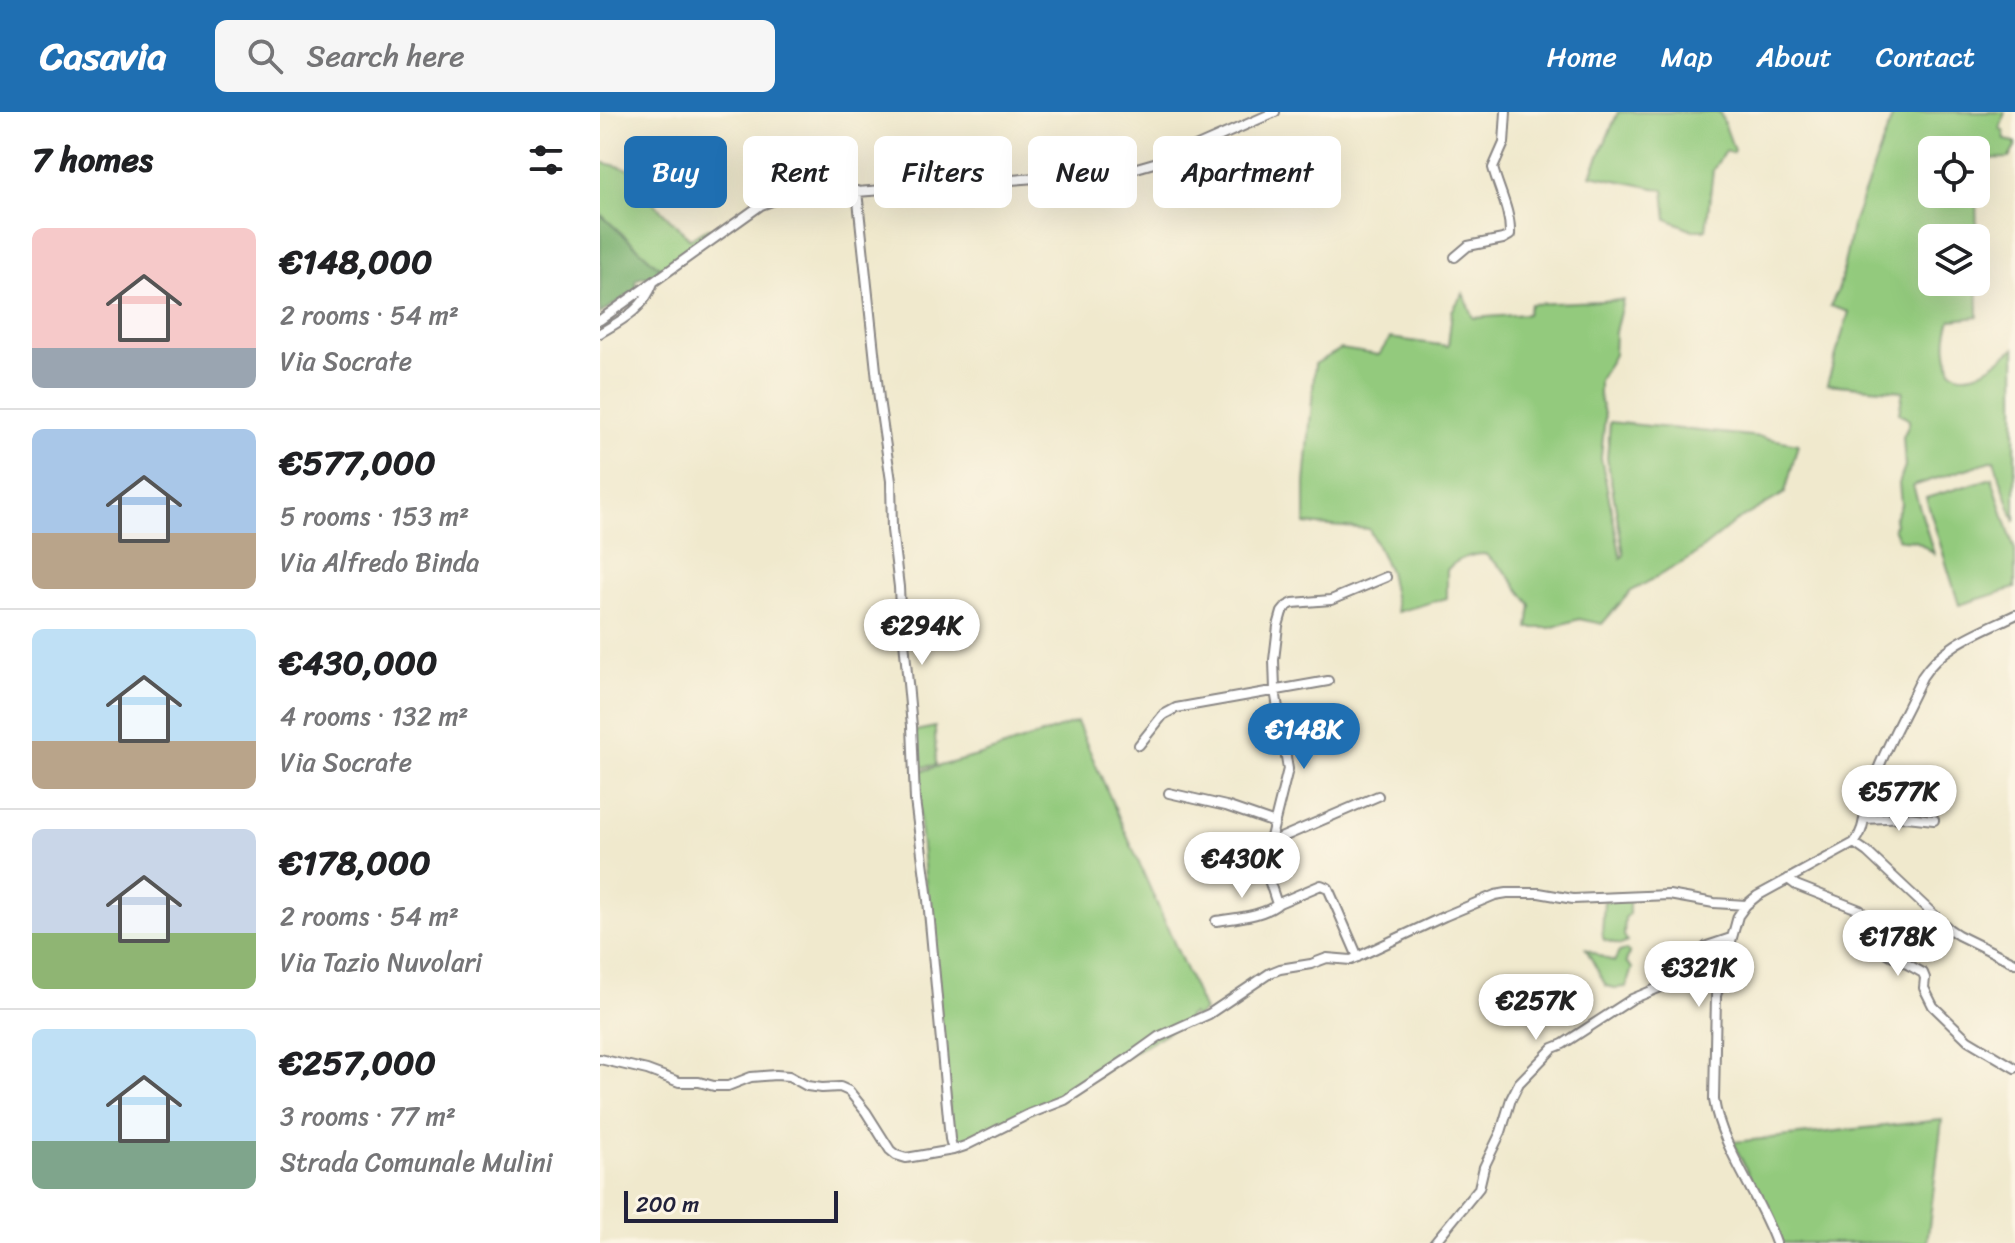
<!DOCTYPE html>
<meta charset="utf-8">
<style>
:root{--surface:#fff;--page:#f6f6f6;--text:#202124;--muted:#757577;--line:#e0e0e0;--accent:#1f6fb2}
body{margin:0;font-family:Sriracha,sans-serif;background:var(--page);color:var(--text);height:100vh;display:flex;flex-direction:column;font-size:30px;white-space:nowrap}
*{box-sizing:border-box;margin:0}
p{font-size:26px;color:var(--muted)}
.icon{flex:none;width:44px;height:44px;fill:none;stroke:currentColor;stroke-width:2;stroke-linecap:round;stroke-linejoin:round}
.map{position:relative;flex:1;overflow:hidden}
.panel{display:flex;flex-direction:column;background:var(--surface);width:600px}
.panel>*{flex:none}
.banner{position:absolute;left:24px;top:24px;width:760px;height:72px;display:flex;gap:16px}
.controls{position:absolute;left:1318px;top:24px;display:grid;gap:16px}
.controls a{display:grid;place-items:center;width:72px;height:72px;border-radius:12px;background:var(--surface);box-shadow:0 8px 32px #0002;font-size:40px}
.scale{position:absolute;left:24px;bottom:20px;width:214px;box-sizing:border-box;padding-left:8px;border:4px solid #22223b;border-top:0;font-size:22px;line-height:28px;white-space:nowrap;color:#22223b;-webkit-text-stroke:6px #fcf5e5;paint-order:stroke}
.price{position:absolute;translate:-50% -68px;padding:0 18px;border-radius:28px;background:#fff;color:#222;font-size:26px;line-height:52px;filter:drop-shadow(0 2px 4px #0008)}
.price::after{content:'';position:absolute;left:50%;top:48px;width:24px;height:18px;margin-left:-12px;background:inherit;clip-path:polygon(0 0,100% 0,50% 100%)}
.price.on{background:var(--accent);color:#fff}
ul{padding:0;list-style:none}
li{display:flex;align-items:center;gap:24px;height:200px;padding:0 32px}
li+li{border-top:2px solid var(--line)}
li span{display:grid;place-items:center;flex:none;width:224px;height:160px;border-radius:12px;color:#555}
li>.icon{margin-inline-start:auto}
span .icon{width:96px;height:96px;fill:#fffc;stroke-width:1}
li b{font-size:34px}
h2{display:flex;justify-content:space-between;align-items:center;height:96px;padding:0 32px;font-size:34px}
.pill{padding:0 28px;border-radius:12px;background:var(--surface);box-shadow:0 8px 32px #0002;font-size:28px;line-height:72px}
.pill.on{background:var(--accent);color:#fff}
header{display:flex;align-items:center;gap:48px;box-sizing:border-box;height:112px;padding:0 40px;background:var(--accent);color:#fff}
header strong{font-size:38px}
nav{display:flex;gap:44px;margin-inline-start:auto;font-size:28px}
.search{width:560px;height:72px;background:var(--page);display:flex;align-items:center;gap:20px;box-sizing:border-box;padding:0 28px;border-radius:12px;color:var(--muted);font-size:30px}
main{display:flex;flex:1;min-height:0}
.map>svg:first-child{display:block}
.green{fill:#93ca7d;stroke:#5a765c;stroke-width:2;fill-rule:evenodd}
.forest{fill:#76ae6c;stroke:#4c6854;stroke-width:2}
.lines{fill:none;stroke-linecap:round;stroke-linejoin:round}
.minor-casing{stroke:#898684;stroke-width:12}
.minor{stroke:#fff;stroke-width:8}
</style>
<header>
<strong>Casavia</strong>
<div class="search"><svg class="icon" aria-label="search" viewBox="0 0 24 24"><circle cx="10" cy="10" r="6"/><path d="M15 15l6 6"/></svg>Search here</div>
<nav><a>Home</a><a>Map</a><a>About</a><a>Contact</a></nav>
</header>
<main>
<section class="panel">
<h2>7 homes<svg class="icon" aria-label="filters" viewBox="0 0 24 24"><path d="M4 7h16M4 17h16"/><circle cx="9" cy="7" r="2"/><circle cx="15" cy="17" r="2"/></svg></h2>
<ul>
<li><span style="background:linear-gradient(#f6c9c9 75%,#9aa5b1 0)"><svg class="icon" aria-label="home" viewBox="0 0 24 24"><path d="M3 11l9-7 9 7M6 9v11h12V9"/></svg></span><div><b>€148,000</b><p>2 rooms · 54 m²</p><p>Via Socrate</p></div></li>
<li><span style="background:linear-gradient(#a9c7e8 65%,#b9a48a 0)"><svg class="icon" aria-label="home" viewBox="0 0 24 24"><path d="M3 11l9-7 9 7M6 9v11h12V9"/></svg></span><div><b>€577,000</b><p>5 rooms · 153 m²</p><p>Via Alfredo Binda</p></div></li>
<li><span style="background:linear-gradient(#bfe0f5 70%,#b9a48a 0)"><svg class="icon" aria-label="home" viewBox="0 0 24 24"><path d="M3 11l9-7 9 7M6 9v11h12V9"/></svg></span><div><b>€430,000</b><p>4 rooms · 132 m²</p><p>Via Socrate</p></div></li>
<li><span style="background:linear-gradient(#c9d6e8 65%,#8fb573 0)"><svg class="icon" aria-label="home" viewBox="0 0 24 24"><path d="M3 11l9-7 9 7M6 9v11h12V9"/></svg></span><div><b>€178,000</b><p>2 rooms · 54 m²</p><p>Via Tazio Nuvolari</p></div></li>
<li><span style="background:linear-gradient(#bfe0f5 70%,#7fa58c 0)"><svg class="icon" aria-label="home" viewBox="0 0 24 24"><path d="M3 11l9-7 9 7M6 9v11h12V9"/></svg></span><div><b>€257,000</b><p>3 rooms · 77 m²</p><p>Strada Comunale Mulini</p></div></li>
</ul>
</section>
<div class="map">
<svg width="1415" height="1131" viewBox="0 0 1415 1131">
<rect width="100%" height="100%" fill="#fcf5e5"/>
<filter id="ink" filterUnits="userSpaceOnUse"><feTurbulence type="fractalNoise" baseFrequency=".0125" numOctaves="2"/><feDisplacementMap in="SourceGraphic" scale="16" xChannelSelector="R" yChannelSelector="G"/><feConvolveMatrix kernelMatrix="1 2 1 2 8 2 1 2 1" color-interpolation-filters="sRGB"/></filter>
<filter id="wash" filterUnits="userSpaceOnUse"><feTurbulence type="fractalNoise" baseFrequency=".006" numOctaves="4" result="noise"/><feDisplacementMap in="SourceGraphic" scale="32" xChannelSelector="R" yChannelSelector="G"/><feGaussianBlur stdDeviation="1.8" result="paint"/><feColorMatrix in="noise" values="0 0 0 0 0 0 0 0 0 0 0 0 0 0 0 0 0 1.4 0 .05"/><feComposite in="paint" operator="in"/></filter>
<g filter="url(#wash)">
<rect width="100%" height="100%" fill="#f0e9cd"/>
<!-- green -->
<path class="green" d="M1018,0h102l14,38 -2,3 -7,-2 -12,19 -7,60h-13l-26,-11 -3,-29 -73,-15z
M1294,0h111l-5,17 4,3 1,8 10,2v5l-6,11 -28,1 -5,28 2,130 -27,3c-7,19 -5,32 0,51 22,14 47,-11 64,-23v174l-21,-62 -81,26 21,68c-5,-4 -13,-11 -19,-13 -13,-3 -16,5 -22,-14l2,-2 -1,-6 7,-14 -2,-22 6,-16 -2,-30 6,-13v-4l-10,-7 4,-22 -76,-7 22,-72 -19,-6 9,-18 13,-62zM1332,38h44v44h-44zM1332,126h44v44h-44z
M0,50l30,7 1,11 59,59 19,-11v5l-48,36 -61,-55z
M863,181l10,25 54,-4 3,-10 93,-4 -8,32 -1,23 -15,25v15l6,22 -4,41 20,100 3,-3 -17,-97 3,-36 151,15 37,7 -13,49 -50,29 -43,35 -62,35 -28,32 -23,-5 -29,9h-22l3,-23 -26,-34 -20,-17c-14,0 -29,5 -38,16v28l-50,14 -8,-41 -20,-42 -64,-5v-40l10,-120 26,-15 38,6 11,-17 58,8 4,-35z
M1392,366l23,73v37l-56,17 -33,-107z
M477,610l127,289 -10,7 -2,-4 -4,2v4l-61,36 -64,41 -106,49 -5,-8 -32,-310 -3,-56 64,-17z
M335,615l1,38 -19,3 -2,-37z
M1029,788v14l-4,4 -1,17 3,7 -6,3 -17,-5 -2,-6 2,-33z
M986,837l28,13 5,-10 6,-2 4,3 -3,9 6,6 -6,19 -11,1 -9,-2z
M1342,1008l-15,123h-145l-49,-101z"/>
<!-- forest -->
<path class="forest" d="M0,102l61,55 -9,8h-10l-6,3 1,9 -37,25z"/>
</g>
<g filter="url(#ink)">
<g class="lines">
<defs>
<path id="minor" d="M257,79l22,208 12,82 1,49 7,57 2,44 3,10 8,85 3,74 13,100 22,239 3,11
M855,145l13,-11 35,-7 7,-4c1,-23 -11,-45 -17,-67l11,-25 2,-31
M0,208l161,-115 19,-7 281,-22 72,-7 35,-10 107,-47
M0,221c22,-13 44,-24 53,-50
M539,633l24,-30 13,-7 152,-27
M569,681l57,13 49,17
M1264,707l43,-2 27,3
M669,731l109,-47
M1254,731l13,9 82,77 9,6 57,28
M1188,767l8,6 64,25c8,12 4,26 15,36l48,27 2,5 -1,10 9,18 35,34 47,28
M616,809c18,-3 49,-5 63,-18
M758,845l-30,-69 -7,-3 -42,18 -3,-2 -12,-36 24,-96 -13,-79 -1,-30 4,-34 4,-14 5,-6 6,-3 38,-3 55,-23
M0,947l47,11 32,12h20l15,4h14l23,-9 25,-2 13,1 18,10 15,2 18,-1 9,4 17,21 24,38 6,5 10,3 47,-8 12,-4 64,-32 36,-14 61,-40 32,-23 51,-23 61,-41 10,-4 31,-5 16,-6 24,2 94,-44 50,-21 12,-2h32l34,6 96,-4 45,8 32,2
M834,1131l45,-55 5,-21 17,-35 10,-33 8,-16 34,-35 10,-4 69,-45 29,-12 46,-41 24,-8
M1176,1131c-16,-46 -55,-96 -62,-143l2,-104 22,-80 8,-11 11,-9 97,-53c13,-15 9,-35 16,-53 13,-39 35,-76 52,-113 21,-33 60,-46 93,-62"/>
</defs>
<!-- minor casing -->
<use href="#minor" class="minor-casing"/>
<!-- minor -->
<use href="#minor" class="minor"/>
</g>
</g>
</svg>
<div class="controls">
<a><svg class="icon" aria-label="locate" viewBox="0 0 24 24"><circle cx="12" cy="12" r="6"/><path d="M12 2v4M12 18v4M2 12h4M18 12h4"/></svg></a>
<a><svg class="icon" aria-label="layers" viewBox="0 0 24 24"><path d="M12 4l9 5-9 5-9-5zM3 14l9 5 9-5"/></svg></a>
</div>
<div class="scale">200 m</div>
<b class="price" style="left:322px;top:555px">€294K</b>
<b class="price on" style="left:704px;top:659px">€148K</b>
<b class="price" style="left:1299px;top:721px">€577K</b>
<b class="price" style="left:642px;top:788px">€430K</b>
<b class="price" style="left:1298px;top:866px">€178K</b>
<b class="price" style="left:1099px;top:897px">€321K</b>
<b class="price" style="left:936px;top:930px">€257K</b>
<div class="banner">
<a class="pill on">Buy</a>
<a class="pill">Rent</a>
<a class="pill">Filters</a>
<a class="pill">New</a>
<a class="pill">Apartment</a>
</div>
</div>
</main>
